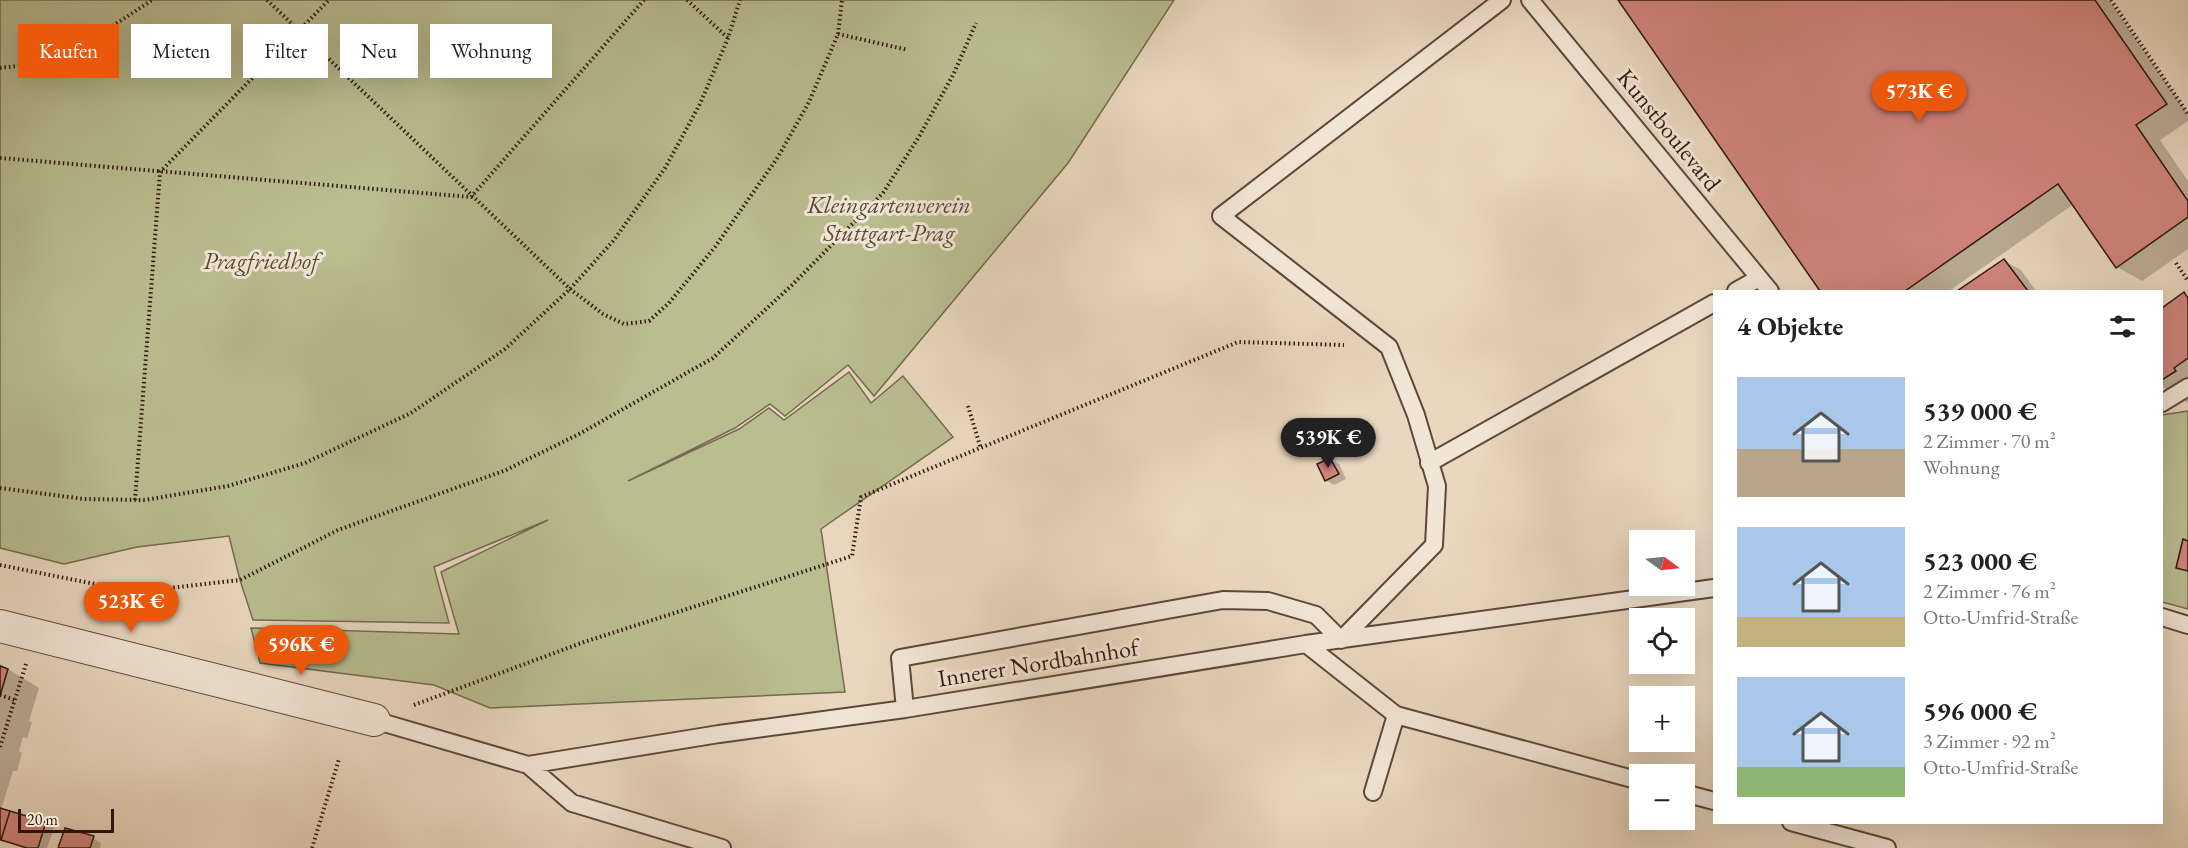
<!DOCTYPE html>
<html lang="de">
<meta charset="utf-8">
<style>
:root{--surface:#fff;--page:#f2f2f2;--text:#222;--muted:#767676;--accent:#ea580c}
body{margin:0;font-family:"EB Garamond",serif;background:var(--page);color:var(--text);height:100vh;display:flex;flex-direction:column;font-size:22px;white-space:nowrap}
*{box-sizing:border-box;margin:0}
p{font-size:20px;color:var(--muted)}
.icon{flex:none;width:33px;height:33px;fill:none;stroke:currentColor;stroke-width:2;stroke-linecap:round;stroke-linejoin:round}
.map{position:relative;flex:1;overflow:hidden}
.sheet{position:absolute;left:1713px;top:290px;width:450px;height:534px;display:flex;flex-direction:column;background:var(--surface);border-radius:0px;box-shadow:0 6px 24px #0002}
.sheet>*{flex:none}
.top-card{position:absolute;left:18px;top:24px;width:570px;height:54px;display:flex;gap:12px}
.needle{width:39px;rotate:105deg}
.tools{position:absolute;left:1629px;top:530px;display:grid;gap:12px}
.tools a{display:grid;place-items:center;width:66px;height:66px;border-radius:0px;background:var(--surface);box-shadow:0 6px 24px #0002;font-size:30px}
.scale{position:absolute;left:18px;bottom:15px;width:96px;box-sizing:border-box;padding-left:6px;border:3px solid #2f170c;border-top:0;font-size:16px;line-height:21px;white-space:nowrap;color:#2f170c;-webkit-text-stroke:4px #f1e5d5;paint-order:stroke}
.price{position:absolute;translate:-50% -51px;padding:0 14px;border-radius:21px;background:var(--accent);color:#fff;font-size:20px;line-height:39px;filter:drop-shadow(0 2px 3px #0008)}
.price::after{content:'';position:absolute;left:50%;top:36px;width:18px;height:14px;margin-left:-9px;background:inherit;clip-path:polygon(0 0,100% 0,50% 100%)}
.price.current{background:#222;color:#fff}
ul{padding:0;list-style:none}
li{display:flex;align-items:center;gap:18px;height:150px;padding:0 24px}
li span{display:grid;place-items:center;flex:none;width:168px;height:120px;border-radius:0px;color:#555}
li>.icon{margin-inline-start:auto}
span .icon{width:72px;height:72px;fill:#fffc;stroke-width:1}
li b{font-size:26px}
h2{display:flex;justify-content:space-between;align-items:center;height:72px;padding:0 24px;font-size:26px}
.chip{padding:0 21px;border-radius:0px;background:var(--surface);box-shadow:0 6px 24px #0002;font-size:21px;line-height:54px}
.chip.current{background:var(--accent);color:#fff}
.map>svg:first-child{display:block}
.green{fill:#b9bd90;stroke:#746a4e;stroke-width:1.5}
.shadow{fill:#0003}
.building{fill:#d1857d;stroke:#2f170c;stroke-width:1.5}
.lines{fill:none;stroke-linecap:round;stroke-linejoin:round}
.lane-casing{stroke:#5e4739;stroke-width:20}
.street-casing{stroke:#5e4739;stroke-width:34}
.path{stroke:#2f170c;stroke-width:4;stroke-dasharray:1.5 3;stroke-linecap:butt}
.lane{stroke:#f1e5d5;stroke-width:16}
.street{stroke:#f1e5d5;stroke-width:32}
.labels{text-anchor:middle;stroke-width:6;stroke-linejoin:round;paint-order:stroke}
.street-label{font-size:24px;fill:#2f170c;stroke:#f1e5d5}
.park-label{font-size:24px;font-style:italic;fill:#584934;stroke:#f1e5d5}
</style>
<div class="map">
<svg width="2188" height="848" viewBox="0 0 2188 848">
<rect width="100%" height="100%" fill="#e9d7bf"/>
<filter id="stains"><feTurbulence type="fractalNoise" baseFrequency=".00333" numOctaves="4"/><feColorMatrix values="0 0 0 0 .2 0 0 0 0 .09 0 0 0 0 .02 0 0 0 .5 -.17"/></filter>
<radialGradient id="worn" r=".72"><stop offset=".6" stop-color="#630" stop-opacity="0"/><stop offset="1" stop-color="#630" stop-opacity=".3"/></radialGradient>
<!-- green -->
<path class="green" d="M0,0h1174l-106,163 -194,233 -26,-31 -63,51 -15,-12 -35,24 -107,53 111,-52 30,-21 15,12 65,-48 22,31 32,-27 50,61 -132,92 24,163 -355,16 -56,-23 -174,-22 -9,-35 208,6 -18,-62 107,-52 -114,47 15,56 -196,-3 -13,-40 -11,-44 -92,11 -73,17 -64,-16z
M2188,411v198l-26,-7v-187z"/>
<!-- shadow -->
<path class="shadow" d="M1619,0h490l79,114v7l-28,19 28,41v68l-46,32 -25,-14 -43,-63 -125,87h-127z
M2004,261l17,9 15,21h-76z
M2184,294l4,2v107l-26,-16v-78z
M1330,460l9,4 7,15 -12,6 -8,-5z
M0,664l39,24 -10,33 3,1 -5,17 -4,-2 -4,14 3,2 -5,18h-4l-12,39 45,14 8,4 -7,20h-23l-24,-8z
M93,838l8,5 -1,5h-40z"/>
<!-- building -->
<path class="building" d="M1618,0h477l72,104 -31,21 52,76v16l-72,51 -58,-84 -153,107h-85z
M2004,259l24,32h-71z
M2184,292l4,6v60l-14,10 2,3 -14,9v-72z
M1330,458l9,16 -14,7 -8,-17z
M2183,539l5,2v30l-12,-3z
M0,666l8,3 -8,27z
M0,808l10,3 -9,29 -1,-1z
M10,811l36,11 -8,26h-11l-26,-8z
M65,828l29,8 -4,12h-32z"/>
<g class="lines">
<defs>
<path id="lane" d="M1530,0l240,291
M1736,291l23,-13
M2162,403l26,-16
M1429,463l285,-160
M2162,617l26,8
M1306,644l90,71 244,66
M905,709l-5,-51 323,-58 45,1 48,14 25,25 93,-95 3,-59 -21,-71 -27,-68 -168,-131 281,-216
M374,720l154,45 191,-31 186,-25 401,-65 408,-56
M528,765l44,38 150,45
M1373,792l23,-77
M1684,793l30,8
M1791,822l96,26"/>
<path id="street" d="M0,626l374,94"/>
</defs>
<!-- lane casing -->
<use href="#lane" class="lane-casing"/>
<!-- street casing -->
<use href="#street" class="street-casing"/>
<!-- path -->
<path class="path" d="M267,0l303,289 33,25 21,10 25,-3 20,-18 46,-56 63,-90 31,-55 29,-68 4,-34
M687,0l41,38
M2111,0l77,114
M838,34l70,16
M0,68l25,-3 65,-24 62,-41
M0,158l471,39 173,-197
M2176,263l12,18
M968,406l13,43
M0,488l84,11 61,1 83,-14 77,-23 106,-50 94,-64 65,-60 44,-49 51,-72 35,-64 28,-66 12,-38
M135,500l25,-328 169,-172
M0,565l100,20 61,4 79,-9 98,-50 168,-60 75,-37 132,-75 78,-72 92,-93 37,-58 34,-62 22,-50
M0,695l15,5
M414,705l170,-63 268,-86 9,-59 377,-155 106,3
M0,747l26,-83
M312,848l27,-89"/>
<!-- lane -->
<use href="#lane" class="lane"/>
<!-- street -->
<use href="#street" class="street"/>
</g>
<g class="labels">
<!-- street labels -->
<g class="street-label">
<text transform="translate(1669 130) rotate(51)" y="8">Kunstboulevard</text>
<text transform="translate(1038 663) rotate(-9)" y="8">Innerer Nordbahnhof</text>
</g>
<!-- park labels -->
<g class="park-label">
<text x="889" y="213">Kleingartenverein<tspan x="889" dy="28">Stuttgart-Prag</tspan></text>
<text x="261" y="269">Pragfriedhof</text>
</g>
</g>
<rect width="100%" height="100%" filter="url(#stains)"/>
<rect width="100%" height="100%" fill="url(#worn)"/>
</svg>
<div class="tools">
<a><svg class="needle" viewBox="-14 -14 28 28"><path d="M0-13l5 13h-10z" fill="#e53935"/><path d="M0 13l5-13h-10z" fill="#767676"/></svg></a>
<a><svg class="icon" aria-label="locate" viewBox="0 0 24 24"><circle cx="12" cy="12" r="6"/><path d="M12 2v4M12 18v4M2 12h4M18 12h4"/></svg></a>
<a>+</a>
<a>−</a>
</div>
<div class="scale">20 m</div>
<b class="price" style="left:1919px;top:123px">573K €</b>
<b class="price current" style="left:1328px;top:469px">539K €</b>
<b class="price" style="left:131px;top:633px">523K €</b>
<b class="price" style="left:301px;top:676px">596K €</b>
<div class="top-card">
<a class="chip current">Kaufen</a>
<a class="chip">Mieten</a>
<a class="chip">Filter</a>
<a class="chip">Neu</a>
<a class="chip">Wohnung</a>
</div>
<section class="sheet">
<h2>4 Objekte<svg class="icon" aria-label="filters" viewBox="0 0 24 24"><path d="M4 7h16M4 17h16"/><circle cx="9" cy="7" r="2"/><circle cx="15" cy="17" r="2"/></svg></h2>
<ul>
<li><span style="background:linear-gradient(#a9c7e8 60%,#b9a48a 0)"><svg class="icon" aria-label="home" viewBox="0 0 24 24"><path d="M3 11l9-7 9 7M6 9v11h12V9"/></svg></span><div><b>539 000 €</b><p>2 Zimmer · 70 m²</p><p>Wohnung</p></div></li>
<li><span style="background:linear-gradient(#a9c7e8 75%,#c2b280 0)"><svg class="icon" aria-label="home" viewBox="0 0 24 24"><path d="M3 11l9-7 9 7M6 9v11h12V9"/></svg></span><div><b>523 000 €</b><p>2 Zimmer · 76 m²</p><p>Otto-Umfrid-Straße</p></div></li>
<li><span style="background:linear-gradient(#a9c7e8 75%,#8fb573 0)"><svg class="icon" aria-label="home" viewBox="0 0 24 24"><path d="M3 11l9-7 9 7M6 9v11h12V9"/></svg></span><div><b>596 000 €</b><p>3 Zimmer · 92 m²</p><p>Otto-Umfrid-Straße</p></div></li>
</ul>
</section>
</div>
